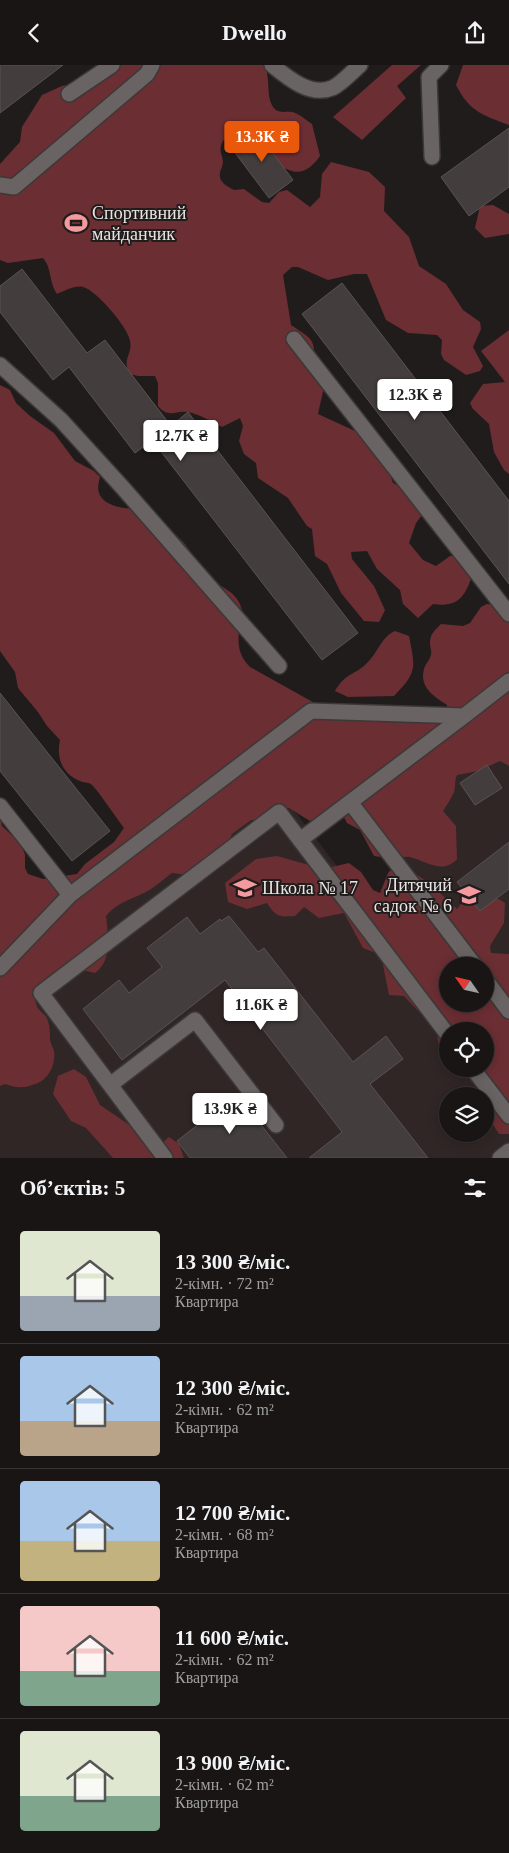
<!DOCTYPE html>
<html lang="uk">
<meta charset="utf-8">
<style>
:root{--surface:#191515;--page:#262222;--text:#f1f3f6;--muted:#9f9fa0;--line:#373434;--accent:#ea580c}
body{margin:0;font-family:"Times New Roman",serif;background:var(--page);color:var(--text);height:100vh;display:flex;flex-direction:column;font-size:19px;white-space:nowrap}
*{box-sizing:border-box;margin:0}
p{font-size:16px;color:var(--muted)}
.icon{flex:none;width:28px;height:28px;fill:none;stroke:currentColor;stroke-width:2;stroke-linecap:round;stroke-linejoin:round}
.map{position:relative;height:1093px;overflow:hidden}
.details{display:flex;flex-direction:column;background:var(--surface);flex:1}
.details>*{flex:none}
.needle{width:32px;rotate:304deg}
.fabs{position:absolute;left:439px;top:892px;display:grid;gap:10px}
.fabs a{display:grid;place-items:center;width:55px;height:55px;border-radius:50%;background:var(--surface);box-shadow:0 2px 12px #0003,0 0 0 1px var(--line);font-size:25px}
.price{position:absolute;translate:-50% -42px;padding:0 11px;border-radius:5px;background:#fff;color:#222;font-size:16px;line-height:32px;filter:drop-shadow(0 1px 2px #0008)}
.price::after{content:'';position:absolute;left:50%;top:30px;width:15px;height:11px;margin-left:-8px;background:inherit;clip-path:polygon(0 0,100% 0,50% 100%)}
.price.active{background:var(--accent);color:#fff}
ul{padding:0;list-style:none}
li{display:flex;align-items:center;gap:15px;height:125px;padding:0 20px}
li+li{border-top:1px solid var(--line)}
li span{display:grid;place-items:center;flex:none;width:140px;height:100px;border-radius:5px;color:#555}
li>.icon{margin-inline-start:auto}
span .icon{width:60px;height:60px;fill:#fffc;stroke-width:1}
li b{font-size:21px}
h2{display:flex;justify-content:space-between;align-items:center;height:60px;padding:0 20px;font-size:21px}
header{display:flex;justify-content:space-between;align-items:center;height:65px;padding:0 20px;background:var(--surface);font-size:22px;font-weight:700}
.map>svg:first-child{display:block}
.built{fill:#312626;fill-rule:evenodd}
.green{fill:#6b2e33;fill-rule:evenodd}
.building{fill:#433d3d;stroke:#595353}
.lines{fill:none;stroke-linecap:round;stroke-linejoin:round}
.minor-casing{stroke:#3b3838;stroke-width:18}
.minor{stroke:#696363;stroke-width:15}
.labels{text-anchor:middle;stroke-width:4;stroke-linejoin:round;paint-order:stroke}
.poi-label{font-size:18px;fill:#e8e4e4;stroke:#211c1c;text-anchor:start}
</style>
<header><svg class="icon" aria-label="back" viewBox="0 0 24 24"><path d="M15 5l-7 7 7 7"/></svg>Dwello<svg class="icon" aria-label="share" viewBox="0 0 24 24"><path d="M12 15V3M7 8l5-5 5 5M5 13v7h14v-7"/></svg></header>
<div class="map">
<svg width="509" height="1093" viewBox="0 0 509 1093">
<rect width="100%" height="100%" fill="#211c1c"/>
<!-- built -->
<path class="built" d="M509,656v277l-134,-173z
M273,718l191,248h-16v38h37l24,21v68h-509v-164zM448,1031h37v38h-37z"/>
<!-- green -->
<path class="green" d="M114,0h150c8,14 0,35 12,45 6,4 13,0 19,3 6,2 12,8 17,11l8,32c-13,18 -24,21 -43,7 -4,-3 -8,-6 -10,-11 -5,-8 -8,-17 -11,-25 -11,-3 -33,8 -35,19 -2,6 2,10 2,16 0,4 -3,8 -3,11 -2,9 7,13 14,17l10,-1 18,13 7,1 10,-11 8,-2 23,17 10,-10 2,-23 9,-12 38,10 16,15 -1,24 25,26 10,29 27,18 17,26 17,12 1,7 -8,18 10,19 -3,5 -14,4 -22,-15 -3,-6 1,-14 -5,-5 -29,-2 -22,-13 -19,-46h-13l-26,6 -30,-13h-6l-9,8 8,50c24,16 23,13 24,42l11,11 -8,36 37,17 31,30 7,22 33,17 2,7 -12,16 -7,20 14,17 13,6 14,-10h8l16,14c-8,24 -13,38 -41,34l-15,14 -15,-14 -3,-14 -23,-21 -10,-18 -16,1 1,7 22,27 11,24 -6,12 -15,-1 -23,-28 -14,-29 -12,-8 -3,-27 -5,-3 -19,-28 -30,-20 -2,-15 -12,-9 -5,-13 4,-15 -3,-8 -18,9c-10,-5 -23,-13 -34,-15 -13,-2 -19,7 -30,-6v-23l-3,-7h-17l-8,-2c-9,-15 3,-19 0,-33 -2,-14 -34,-51 -47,-54 -8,-2 -19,4 -26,7 -8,-11 -5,-26 -14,-36l-35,5 -8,-3v-96l20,-22 2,-15 20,-32 20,-9 26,-5z
M392,0h29l-24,21 9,12 -44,42 -29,-23z
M463,0h46v60c-27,-10 -40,-14 -53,-40z
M493,140l16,9v20l-24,4 -10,-10 5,-22z
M509,265v144l-5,-4 -10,-18 -5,-28 -16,-15 -3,-6 13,-19 22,-2 -24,-31z
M0,320l10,5 6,13 14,13 24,17 21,28 19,10 6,6c-1,4 -3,12 -1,16 4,13 27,17 38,15 15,11 35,21 47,35 9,10 13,24 22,33 14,12 31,14 36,34 -3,22 -9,40 8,57l77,43 78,13 43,-6 -1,-12c-13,-8 -28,-18 -23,-36 1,-5 6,-9 7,-14 1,-4 -1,-8 -1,-12 0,-9 5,-13 11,-19l22,2 7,-3 11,-16 6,-3 22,3v159l-9,-5 -22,10 -21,4c-3,6 -1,11 -3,17 -3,7 -7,13 -11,19l13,15 1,33c-14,16 -31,2 -47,-2 -6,-1 -11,2 -16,2 -7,-1 -14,-2 -20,-3l-14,-26 -13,-7 -3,-6 -5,-4 -7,-1 -22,9 -21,-13h-9l-22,12h-7l-19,14 -8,19 -28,23 -24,-3c-8,6 -17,14 -26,19 -14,7 -30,11 -40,24 2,19 7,44 -11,57 -25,-5 -37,-11 -54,12 -3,5 -7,12 -5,18 1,7 8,10 11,15 3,8 3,14 3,22 1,4 3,8 4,11 2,13 -5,27 -16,32 -13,5 -19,6 -33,1l-5,2v-271l2,11 19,18 4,11v13l3,6 15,5 34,-5 8,-10 29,-22 10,-14c-6,-8 -27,-39 -33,-44 -3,-2 -8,-1 -11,-3 -18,-7 -24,-24 -20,-41l-13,-14 -9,-14 -20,-24 -3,-16 -15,-21z
M395,566l14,5c6,31 9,36 -15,60l-46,1 -13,-6c11,-19 19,-15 32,-28 11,-10 14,-26 28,-32z
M277,791l46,13 26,-6 12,9 12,18 7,3 8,-20 5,-6c21,-2 50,29 64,42 3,-3 6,-10 10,-13 11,-8 29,0 38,7l-1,20 -14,23 1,7 18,1v180h-10l-7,-11v-34l-20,-15 -11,-5h24v-38h-37l-1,25 -9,-14 -2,-22 -12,-3 -20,-21 -15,-1 -8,-40 -18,-7 -19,-35 -25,5 -15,-11 -9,9c-17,1 -19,1 -28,-13l-20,6 -19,-7 -3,-19 31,-24zM448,901h37v38h-37z
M74,1004l12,8 14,28 31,21 16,18h14l8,-7 10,7 5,14h-71l-27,-30 -15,-7 -18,-27 5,-18z"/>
<!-- building -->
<path class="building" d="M0,0h63l-63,48z
M254,63l39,52 -24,18 -39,-52z
M509,63v59l-40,29 -28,-39z
M22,204l65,84 18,-13 66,86 17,-14 170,221 -36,27 -170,-220 -17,13 -66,-86 -16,13 -53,-68v-26z
M342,218l167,218v83l-207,-270z
M0,628l110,138 -38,30 -72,-90z
M487,700l15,23 -27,17 -15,-22z
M509,777v47l-29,22 -23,-29z
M229,851l29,36 6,-4 89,114 33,-26 17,23 -33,25 58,74h-119l33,-26 -117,-152 -103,80 -39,-51 36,-29 10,13 33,-26 -15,-19 40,-31 13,17 20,-15 1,2z
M237,1029l50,64h-97l-13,-17z"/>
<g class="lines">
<defs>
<path id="minor" d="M272,0c16,13 38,32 60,23 8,-3 21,-17 28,-23
M69,29l43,-29
M432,92l-3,-80 12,-12
M0,120l14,2 133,-113 5,-9
M294,274l215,275
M0,300l61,55 62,68 156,178
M350,737l125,164
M0,741l70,89
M300,775l148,195
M0,903l70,-73 241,-184 153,5 45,-35
M485,914l24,32
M473,1004l36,47
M110,1020l85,-65 81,105
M165,1093l-124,-165 238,-181 21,28 164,-124
M500,1093l9,-7"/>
</defs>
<!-- minor casing -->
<use href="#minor" class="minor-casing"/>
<!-- minor -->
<use href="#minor" class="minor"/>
</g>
<!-- icons -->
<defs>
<symbol id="stadium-bare" viewBox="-9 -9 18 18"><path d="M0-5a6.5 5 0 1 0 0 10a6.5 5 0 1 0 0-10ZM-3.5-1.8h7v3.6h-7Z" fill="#f49a9f" stroke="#211c1c" stroke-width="2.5" paint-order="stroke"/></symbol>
<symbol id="school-bare" viewBox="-9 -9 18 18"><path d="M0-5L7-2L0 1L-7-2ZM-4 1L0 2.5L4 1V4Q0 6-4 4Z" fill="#f49a9f" stroke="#211c1c" stroke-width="2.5" paint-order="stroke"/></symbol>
</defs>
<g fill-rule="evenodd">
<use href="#stadium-bare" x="60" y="142" width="32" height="32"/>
<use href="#school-bare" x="229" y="807" width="32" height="32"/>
<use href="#school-bare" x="453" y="814" width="32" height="32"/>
</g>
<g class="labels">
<!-- poi labels -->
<g class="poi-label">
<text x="92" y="154">Спортивний<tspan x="92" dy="21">майданчик</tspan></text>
<text x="452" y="826" text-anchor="end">Дитячий<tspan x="452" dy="21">садок № 6</tspan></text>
<text x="262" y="829">Школа № 17</text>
</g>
</g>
</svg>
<div class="fabs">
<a><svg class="needle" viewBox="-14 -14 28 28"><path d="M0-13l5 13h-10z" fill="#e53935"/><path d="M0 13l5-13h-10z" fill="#9f9fa0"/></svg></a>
<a><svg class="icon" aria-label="locate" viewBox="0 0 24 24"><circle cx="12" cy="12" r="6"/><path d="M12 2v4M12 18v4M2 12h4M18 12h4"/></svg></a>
<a><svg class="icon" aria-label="layers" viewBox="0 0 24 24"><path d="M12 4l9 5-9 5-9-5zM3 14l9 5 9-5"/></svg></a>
</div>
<b class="price active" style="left:262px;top:98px">13.3K ₴</b>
<b class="price" style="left:415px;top:356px">12.3K ₴</b>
<b class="price" style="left:181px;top:397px">12.7K ₴</b>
<b class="price" style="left:261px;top:966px">11.6K ₴</b>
<b class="price" style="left:230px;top:1070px">13.9K ₴</b>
</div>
<section class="details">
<h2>Об’єктів: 5<svg class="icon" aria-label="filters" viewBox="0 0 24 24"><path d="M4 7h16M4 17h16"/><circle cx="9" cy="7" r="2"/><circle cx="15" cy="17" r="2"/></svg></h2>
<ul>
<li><span style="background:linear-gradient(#dfe7d0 65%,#9aa5b1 0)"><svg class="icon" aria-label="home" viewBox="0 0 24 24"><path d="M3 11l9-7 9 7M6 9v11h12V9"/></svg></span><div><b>13 300 ₴/міс.</b><p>2-кімн. · 72 m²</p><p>Квартира</p></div></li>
<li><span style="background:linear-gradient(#a9c7e8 65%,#b9a48a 0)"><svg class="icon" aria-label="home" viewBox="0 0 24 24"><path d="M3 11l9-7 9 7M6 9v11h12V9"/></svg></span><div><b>12 300 ₴/міс.</b><p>2-кімн. · 62 m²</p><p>Квартира</p></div></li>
<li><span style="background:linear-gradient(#a9c7e8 60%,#c2b280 0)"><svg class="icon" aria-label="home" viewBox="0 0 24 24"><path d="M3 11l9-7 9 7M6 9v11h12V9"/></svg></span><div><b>12 700 ₴/міс.</b><p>2-кімн. · 68 m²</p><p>Квартира</p></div></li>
<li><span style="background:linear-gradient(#f6c9c9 65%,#7fa58c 0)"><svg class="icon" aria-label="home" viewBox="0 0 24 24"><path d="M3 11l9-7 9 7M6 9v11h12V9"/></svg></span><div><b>11 600 ₴/міс.</b><p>2-кімн. · 62 m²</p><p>Квартира</p></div></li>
<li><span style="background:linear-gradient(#dfe7d0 65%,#7fa58c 0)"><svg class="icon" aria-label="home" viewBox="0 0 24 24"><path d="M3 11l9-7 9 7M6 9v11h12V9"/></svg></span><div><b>13 900 ₴/міс.</b><p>2-кімн. · 62 m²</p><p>Квартира</p></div></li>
</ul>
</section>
